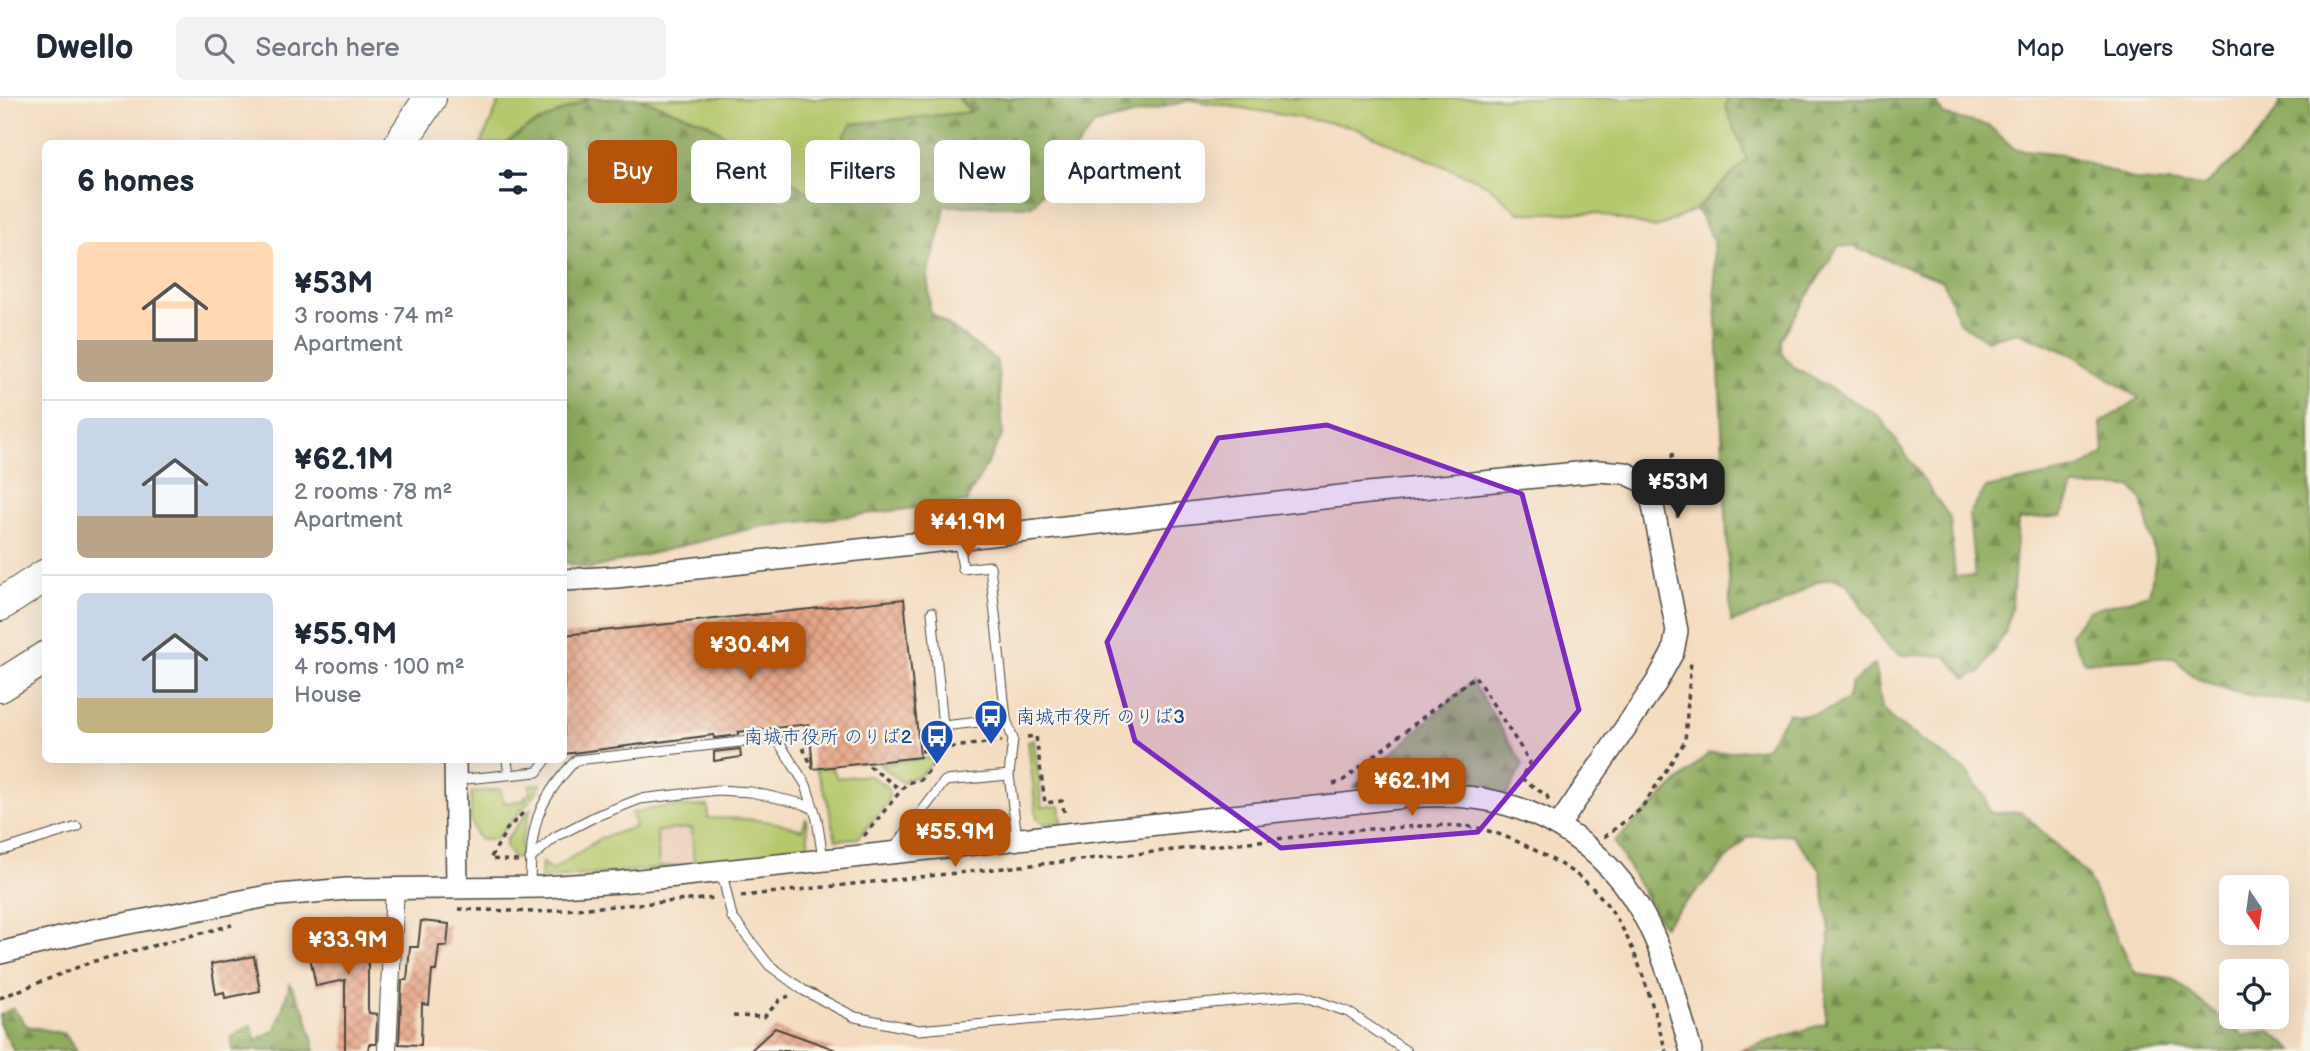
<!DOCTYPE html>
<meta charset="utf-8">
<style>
:root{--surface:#fff;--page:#f2f2f3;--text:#1f2937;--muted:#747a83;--line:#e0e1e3;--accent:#b45309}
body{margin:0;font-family:"Balsamiq Sans","Klee One",sans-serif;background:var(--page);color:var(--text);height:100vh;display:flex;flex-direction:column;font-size:26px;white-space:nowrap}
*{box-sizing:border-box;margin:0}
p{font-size:23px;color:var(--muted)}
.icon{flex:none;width:38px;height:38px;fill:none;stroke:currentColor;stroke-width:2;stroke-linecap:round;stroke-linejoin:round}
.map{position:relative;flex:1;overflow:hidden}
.drawer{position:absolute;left:42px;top:42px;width:525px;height:623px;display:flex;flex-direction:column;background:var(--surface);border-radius:10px;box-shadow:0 7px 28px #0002}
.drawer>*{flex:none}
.hud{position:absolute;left:588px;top:42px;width:665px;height:63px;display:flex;gap:14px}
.needle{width:46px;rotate:167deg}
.controls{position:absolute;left:2219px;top:777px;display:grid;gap:14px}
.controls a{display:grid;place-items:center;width:70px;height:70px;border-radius:10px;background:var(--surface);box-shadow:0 7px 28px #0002;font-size:35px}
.price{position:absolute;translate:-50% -60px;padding:0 16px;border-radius:14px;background:var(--accent);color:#fff;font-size:23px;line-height:46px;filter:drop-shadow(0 2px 4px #0008)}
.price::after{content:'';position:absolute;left:50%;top:42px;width:21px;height:16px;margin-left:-10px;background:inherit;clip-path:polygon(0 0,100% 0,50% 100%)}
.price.current{background:#222;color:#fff}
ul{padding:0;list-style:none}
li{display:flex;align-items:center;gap:21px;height:175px;padding:0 35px}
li+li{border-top:2px solid var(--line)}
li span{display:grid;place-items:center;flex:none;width:196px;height:140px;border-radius:10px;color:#555}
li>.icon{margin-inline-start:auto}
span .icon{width:84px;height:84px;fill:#fffc;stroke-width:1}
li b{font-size:30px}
h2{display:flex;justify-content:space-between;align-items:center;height:84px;padding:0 35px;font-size:30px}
.chip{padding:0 24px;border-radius:10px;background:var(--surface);box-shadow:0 7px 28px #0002;font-size:24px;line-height:63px}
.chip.current{background:var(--accent);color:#fff}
header{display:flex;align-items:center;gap:42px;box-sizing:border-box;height:98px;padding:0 35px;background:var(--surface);border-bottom:2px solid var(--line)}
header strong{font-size:33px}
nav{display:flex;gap:38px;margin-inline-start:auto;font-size:24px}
.search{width:490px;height:63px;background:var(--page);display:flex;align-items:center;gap:18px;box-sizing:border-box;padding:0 24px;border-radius:10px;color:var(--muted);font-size:26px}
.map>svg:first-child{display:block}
.built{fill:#eacdb8}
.green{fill:#b5c86c;stroke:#707a4c;stroke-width:2;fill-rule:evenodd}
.forest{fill:url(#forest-firs);stroke:#5e6c46;stroke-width:2;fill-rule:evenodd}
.building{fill:url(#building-cross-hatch)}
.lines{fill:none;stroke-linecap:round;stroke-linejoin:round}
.service-casing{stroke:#494641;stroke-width:11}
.minor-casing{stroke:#494641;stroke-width:20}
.tertiary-casing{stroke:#494641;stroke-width:24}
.motorway-casing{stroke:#494641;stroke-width:34}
.path{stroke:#494641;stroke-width:3.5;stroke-dasharray:5 5;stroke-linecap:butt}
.service{stroke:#fff;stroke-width:9}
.minor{stroke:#fff;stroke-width:18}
.tertiary{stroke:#fff;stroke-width:21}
.motorway{stroke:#fff;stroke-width:32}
.marked{fill:#7b2cbf;fill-opacity:0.2;stroke:#7b2cbf;stroke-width:5;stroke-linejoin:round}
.labels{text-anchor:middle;stroke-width:5;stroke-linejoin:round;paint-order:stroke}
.transit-label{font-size:19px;fill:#164399;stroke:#f7f3e8;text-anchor:start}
</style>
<header>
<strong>Dwello</strong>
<div class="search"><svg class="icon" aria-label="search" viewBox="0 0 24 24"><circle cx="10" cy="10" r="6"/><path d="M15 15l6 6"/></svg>Search here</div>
<nav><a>Map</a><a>Layers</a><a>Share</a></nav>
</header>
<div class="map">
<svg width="2310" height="953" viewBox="0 0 2310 953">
<defs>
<pattern id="forest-firs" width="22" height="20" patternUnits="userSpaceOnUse" patternTransform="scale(1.75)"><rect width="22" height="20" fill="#90ac60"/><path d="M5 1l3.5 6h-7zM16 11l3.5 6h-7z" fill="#768c4f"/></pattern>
<pattern id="building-cross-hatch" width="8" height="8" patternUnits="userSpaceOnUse" patternTransform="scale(1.75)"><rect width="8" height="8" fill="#e8a688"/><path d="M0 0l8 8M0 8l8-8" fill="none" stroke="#bc876f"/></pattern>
</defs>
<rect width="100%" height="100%" fill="#f7f3e8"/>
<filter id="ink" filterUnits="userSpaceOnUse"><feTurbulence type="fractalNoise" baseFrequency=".0143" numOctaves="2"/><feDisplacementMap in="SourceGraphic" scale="14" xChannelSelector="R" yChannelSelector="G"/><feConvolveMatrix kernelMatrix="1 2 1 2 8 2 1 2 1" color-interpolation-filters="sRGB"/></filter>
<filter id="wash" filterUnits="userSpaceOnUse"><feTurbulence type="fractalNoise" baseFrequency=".00686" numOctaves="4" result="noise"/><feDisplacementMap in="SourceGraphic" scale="28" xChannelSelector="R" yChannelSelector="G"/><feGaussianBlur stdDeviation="1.57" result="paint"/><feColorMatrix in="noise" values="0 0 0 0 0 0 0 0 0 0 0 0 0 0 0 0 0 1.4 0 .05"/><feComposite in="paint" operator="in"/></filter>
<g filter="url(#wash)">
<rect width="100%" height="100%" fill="#f4dcc0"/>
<!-- built -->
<path class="built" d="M692,730l3,37 -36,2 -2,-36z"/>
<!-- green -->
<path class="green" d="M501,0h89l-63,30 -22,15 -24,1z
M639,0h319l13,14 -119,12 -45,68 -100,-69z
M1192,0h536l-2,9 21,53 -51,49 -40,19 -62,-15h-75l-31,-28 -138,-59 -159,-26z
M1034,642l8,67 18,-1 2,18 -19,-1 -6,-4 -9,-78z
M937,659l-17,19 -14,3 -3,4 -24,-19z
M832,670l5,10 31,-3 18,11 3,7 -1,9 -30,36 -22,2 -9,-41 -11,-30z
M541,686l-8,13 -37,42 -15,1c-13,-12 -10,-31 -10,-47l29,-4 4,14 21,-3v-4l5,-2v-9z
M708,708v12c32,0 64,1 94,12l4,-12 3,34 -19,5 -249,22 1,-17 9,9 50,-33 34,-11 -3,-14 32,-6zM692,730l2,37 -35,2 -2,-36z
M531,710l-10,34v16h-8l-7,-11v-8z"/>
<!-- forest -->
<path class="forest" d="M590,0h49l68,25 100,69 45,-68 119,-12 -13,-14h234l-1,2 -97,25 -62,81h-88l-2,19 -14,49 2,38 67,49 6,73 -37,68 -208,25 -169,42 -25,-7v-418h-59l22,-16z
M1728,0h207l8,17 46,11 26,23 47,5 76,27 66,5c31,-26 62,-50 78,-88h28v605c-36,-3 -79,-8 -112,-24 -9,-5 -17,-15 -24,-22l-89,5 -15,-27 18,-24 61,-17 7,-34 -14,-60 -11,-13h-58l-11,29 -44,4 -6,85 -7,28 -25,40 -14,5 -20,-22 -46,-1 -13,-9 -40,-63 -15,-5 -16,4 -38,24 -47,16 -18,-383 -17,-30 51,-49 -21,-53zM1838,148l16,1 89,34 17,42 27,17 31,-8 55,23 66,43 -38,25 3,30 -24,16 -94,19 -17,26 6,63 -20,-1 -5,-58 -71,-102 -86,-50 -11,-12 -1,-15z
M1875,566l7,44 11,12 73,51 19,26 5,16 32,-1 65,63 48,98 36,5 73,58 25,-6 25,21h-556l88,-28v-53l4,-39 -10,-62 -29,-35 -43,3 -85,89 -49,-84 94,-88 57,-6 24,-35c21,6 39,-2 58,-13l4,-16z
M1472,583l51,83 -16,31c-51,-15 -100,-10 -153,-8z
M290,886l16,29 9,38h-82l-2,-14 20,-12 5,16 20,-12z
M13,910l14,18 38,8 11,17h-62l-14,-26v-10z"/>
<g id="blocks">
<!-- building -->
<path class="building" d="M904,501l16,158 -107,12 -4,-45 -71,8v3l-24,3v-3l-150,19v-119z
M740,651l1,8 -27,4v-9z
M345,821l23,2v88l1,4 8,1 -1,30h-7l-1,7h-23v-71l-29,6 -7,-34 7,-2 -4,-19 33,-6z
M421,823l28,3 -2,22h-8l-3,25h-4l-3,34 -7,-1 -1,41 -22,-1 3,-64h5l3,-33h8z
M254,858l6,35 -35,7 -1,-6 -8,2 -5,-30z
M775,930l59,21 -1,2h-83z"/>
</g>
</g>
<g filter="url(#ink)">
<use href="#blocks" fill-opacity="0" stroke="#494641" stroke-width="2"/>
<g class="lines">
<defs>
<path id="service" d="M959,442l4,29 27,-3 16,153 7,20 -4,36
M932,514l11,114 63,-7
M507,662l2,15
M456,682l81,-8 9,-12
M0,753l77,-24
M892,753l53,-70 64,-6 8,63
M530,761l25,-22 41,-21 44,-17 77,-9 34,2 52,12 11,5
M722,775l10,44 37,48 34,25 52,27 64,13 381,-35 48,17 58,39
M530,789c1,-59 4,-83 46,-127l200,-22 30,47 11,34 6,40"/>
<path id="minor" d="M387,953l8,-164"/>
<path id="tertiary" d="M564,482l52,-3 752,-84 230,-22 27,2 20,9 6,13 26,136 -4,21 -17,31 -97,142
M455,662l2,126
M0,855l93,-23 175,-34 79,-7 196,-2 78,-5 714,-77c39,-4 78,-11 117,-9 92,4 167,58 203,143 16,36 25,74 36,112"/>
<path id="motorway" d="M400,46l30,-46
M0,507l46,-30
M0,588l46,-29"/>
</defs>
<!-- service casing -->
<use href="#service" class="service-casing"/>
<!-- minor casing -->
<use href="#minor" class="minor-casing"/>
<!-- tertiary casing -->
<use href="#tertiary" class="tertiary-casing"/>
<!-- motorway casing -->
<use href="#motorway" class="motorway-casing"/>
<!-- path -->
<path class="path" d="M1672,355l6,67
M1027,639l9,-1 9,67 17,-2 3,16
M803,650l10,20
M921,653l81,-10
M869,668l32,24
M1333,686l8,-2 134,-106 55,86 -9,16 26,18 2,5
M864,738l43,-53 14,-3 26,-32
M1604,739l37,-28 44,-68 6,-81
M518,763l-28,-2 17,-30 18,-18
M741,798l629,-67c33,-1 75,-7 107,-1 23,5 45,15 65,26 15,8 32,18 45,29 47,41 61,111 79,168
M458,811l78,3 180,-14
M0,900l91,-36 141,-37
M733,918l31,1 16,-17 9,-4"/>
<!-- service -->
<use href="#service" class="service"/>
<!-- minor -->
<use href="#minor" class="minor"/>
<!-- tertiary -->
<use href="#tertiary" class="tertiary"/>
<!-- motorway -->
<use href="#motorway" class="motorway"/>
</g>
</g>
<!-- marked area -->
<path class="marked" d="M1327,327l195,69 57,216 -101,122 -197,16 -146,-107 -28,-99 111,-204z"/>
<!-- icons -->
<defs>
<symbol id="bus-pin" viewBox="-11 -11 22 30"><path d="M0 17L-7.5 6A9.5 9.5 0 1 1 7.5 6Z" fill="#1a4fb4" stroke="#f7f3e8"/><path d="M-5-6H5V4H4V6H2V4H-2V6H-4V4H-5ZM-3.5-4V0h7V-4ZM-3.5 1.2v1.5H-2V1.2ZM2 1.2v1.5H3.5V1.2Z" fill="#fff"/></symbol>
</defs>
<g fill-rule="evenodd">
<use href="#bus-pin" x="972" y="599" width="38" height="52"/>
<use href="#bus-pin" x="918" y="619" width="38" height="52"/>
</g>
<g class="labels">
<!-- transit labels -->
<g class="transit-label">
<text x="1016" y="625">南城市役所 のりば3</text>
<text x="912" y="645" text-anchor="end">南城市役所 のりば2</text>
</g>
</g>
</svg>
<div class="controls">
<a><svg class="needle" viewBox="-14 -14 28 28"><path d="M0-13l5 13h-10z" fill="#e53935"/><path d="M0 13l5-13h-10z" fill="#747a83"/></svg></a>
<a><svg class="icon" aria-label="locate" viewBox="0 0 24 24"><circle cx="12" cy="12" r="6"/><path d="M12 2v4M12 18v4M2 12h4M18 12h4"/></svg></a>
</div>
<b class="price current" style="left:1678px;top:421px">¥53M</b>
<b class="price" style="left:968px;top:461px">¥41.9M</b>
<b class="price" style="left:750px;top:584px">¥30.4M</b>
<b class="price" style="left:1412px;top:720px">¥62.1M</b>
<b class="price" style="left:955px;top:771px">¥55.9M</b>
<b class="price" style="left:348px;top:879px">¥33.9M</b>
<div class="hud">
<a class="chip current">Buy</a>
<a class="chip">Rent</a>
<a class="chip">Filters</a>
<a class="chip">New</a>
<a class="chip">Apartment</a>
</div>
<section class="drawer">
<h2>6 homes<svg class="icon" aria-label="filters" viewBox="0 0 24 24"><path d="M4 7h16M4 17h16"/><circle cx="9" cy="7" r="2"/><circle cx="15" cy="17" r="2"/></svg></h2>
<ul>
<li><span style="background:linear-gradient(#ffd9b3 70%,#b9a48a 0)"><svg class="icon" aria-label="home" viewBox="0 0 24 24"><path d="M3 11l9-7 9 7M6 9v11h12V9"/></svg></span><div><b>¥53M</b><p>3 rooms · 74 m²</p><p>Apartment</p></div></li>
<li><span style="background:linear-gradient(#c9d6e8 70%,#b9a48a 0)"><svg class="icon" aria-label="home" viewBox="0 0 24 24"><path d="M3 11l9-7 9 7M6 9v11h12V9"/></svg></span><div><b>¥62.1M</b><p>2 rooms · 78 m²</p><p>Apartment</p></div></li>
<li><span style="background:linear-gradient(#c9d6e8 75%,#c2b280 0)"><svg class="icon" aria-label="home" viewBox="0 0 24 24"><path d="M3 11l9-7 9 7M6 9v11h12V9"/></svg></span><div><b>¥55.9M</b><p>4 rooms · 100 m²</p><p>House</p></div></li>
</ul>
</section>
</div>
